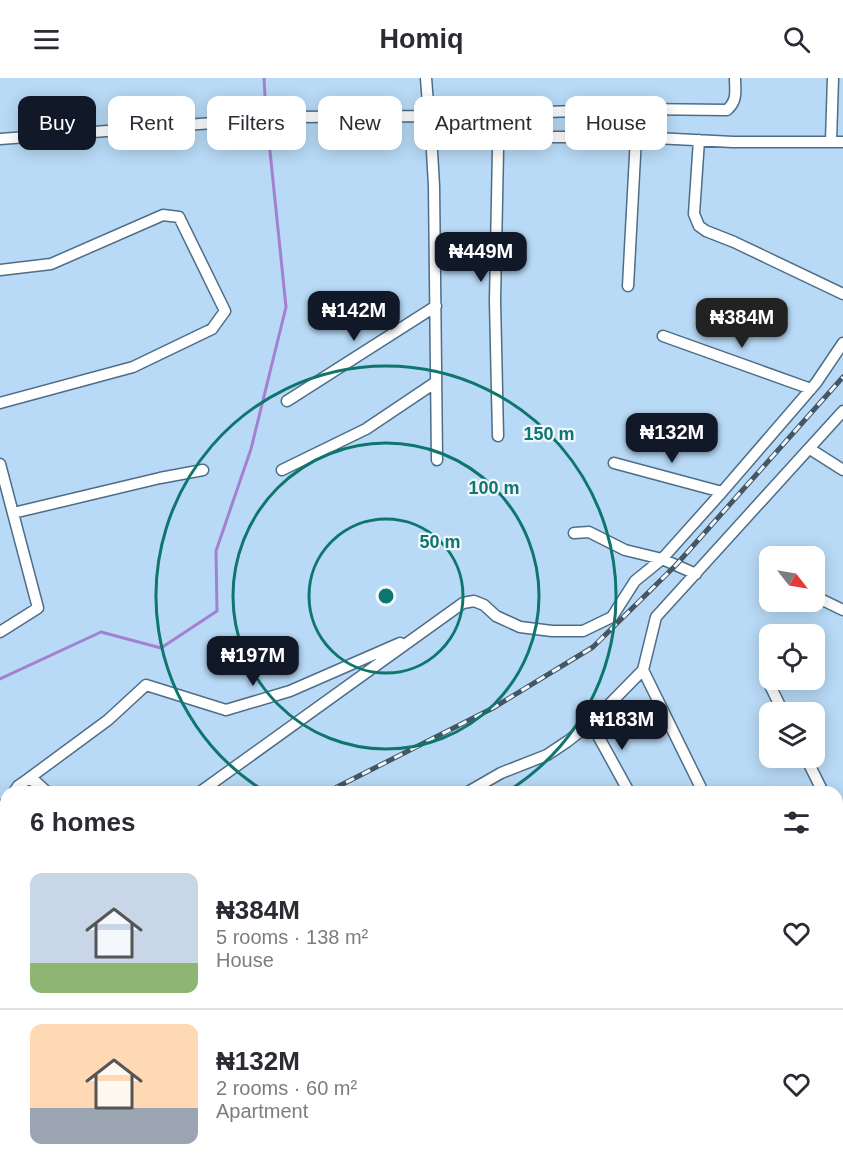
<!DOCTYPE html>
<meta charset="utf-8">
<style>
:root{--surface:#fff;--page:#f7f7f7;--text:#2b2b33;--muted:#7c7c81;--line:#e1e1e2;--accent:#111827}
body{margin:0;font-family:Helvetica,sans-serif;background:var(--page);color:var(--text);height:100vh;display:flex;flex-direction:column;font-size:22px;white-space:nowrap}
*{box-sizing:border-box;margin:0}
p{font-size:20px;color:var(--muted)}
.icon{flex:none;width:33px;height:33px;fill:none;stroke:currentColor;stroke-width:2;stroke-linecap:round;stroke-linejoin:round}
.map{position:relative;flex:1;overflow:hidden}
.details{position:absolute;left:0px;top:708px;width:843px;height:384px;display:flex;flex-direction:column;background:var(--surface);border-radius:18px 18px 0 0;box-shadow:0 3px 15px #0003}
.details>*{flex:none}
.top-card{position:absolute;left:18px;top:18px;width:807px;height:54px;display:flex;gap:12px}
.needle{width:39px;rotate:121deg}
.buttons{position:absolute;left:759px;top:468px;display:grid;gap:12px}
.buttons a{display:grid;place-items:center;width:66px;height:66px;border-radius:12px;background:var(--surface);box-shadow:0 3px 15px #0003;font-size:30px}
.price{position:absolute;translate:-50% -51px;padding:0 14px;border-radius:12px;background:var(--accent);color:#fff;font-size:20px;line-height:39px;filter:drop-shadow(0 2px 3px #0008)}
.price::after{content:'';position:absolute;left:50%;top:36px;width:18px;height:14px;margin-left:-9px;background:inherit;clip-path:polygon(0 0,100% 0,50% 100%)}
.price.active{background:#222;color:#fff}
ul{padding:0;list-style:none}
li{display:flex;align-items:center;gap:18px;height:150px;padding:0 30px}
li+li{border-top:2px solid var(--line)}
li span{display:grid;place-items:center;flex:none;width:168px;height:120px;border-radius:12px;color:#555}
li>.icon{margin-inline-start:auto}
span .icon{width:72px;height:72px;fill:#fffc;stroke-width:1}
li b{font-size:26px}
h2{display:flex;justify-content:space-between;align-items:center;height:72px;padding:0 30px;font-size:26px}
.chip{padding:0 21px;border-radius:12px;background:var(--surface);box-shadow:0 3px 15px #0003;font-size:21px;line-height:54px}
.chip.active{background:var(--accent);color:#fff}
header{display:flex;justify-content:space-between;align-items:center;height:78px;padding:0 30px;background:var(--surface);font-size:27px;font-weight:700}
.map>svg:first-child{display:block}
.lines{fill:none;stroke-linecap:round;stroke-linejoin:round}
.stream{stroke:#a480d1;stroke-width:3}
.street-casing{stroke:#4e6d86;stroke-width:13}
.street{stroke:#fff;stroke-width:10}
.rail-casing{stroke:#445564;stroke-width:5}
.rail{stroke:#f0f7fd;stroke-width:3;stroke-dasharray:9;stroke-linecap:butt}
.ring{fill:none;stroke:#0f766e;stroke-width:3}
.centre{fill:#0f766e;stroke:#f0f7fd;stroke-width:3}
.ring-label{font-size:18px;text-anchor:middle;font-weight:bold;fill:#0f766e;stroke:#f0f7fd;stroke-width:4.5;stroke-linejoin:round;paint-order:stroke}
</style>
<header><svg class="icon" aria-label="menu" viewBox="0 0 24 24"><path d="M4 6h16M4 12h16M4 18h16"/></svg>Homiq<svg class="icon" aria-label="search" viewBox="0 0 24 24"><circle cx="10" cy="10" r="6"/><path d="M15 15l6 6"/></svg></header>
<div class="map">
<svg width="843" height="1092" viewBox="0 0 843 1092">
<rect width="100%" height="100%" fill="#b8daf6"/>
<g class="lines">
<!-- stream -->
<path class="stream" d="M264,0l2,37
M0,601l101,-47 60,16 56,-37 -1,-60 35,-102 35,-142 -19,-185"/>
<defs>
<path id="street" d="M426,0l2,26 2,12 4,70 3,274
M449,59h187l97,5h110
M0,61l293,-22 137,-1 207,-7 90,1c11,-10 8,-19 8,-32
M699,62l-5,74 5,12 7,5 28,11 109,52
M831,63l2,-63
M0,192l51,-6 112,-49 16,2 46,94 -13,18 -79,38 -133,36
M628,208l8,-149
M663,258l148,53
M287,323l149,-95
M498,358l-3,-135 3,-152 4,-13
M810,371l33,21
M614,385l108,29
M0,386l38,144 -38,24
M282,392l84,-41 70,-47
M13,435l147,-35 43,-8
M574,455l15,-1 36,18 37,9 34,15
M814,518l29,14
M643,592l60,122
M766,599l17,35
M591,645l38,69
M806,680l17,34
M28,701l80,-59 38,-35 80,25 64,-19 110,-48
M14,714l4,-6 10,-7 8,3 11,10
M200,714l263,-189 11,-2 10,4 12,11 24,11 32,4h31l29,-14 23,-36 27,-22 60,-67 94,-109 27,-40
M468,714l33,-19 46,-18 21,-14 23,-18 52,-53 13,-53 187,-206
M0,733l6,-9
M837,742l6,13
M837,853l6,-3
M837,980l6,12
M0,1057l6,-19
M565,1086l1,6
M645,1086l16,6
M814,1086l14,6
M187,1092l2,-6
M298,1092l2,-6
M421,1092l3,-6"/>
</defs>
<!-- street casing -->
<use href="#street" class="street-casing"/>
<!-- street -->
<use href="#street" class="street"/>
<defs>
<path id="rail" d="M331,714l6,-5 156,-79 100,-61 83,-82 167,-188
M96,1092l2,-6"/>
</defs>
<!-- rail casing -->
<use href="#rail" class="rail-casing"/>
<!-- rail -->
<use href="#rail" class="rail"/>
</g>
<!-- distance rings -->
<g class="ring">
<circle cx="386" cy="518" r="77"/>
<circle cx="386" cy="518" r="153"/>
<path d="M264 713A230 230 0 1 1 508 713"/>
</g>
<circle cx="386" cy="518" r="9" class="centre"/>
<g class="ring-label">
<text x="549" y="362">150 m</text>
<text x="494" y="416">100 m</text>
<text x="440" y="470">50 m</text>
</g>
</svg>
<div class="buttons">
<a><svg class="needle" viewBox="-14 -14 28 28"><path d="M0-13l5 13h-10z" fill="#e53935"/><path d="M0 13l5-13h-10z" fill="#7c7c81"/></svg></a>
<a><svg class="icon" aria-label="locate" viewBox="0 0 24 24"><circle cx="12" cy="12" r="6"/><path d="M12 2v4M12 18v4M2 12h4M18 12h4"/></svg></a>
<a><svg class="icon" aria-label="layers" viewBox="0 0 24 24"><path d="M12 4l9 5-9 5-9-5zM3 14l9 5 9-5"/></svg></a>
</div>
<b class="price" style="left:481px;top:205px">₦449M</b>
<b class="price" style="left:354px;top:264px">₦142M</b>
<b class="price active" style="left:742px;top:271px">₦384M</b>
<b class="price" style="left:672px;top:386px">₦132M</b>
<b class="price" style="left:253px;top:609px">₦197M</b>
<b class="price" style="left:622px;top:673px">₦183M</b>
<div class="top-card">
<a class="chip active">Buy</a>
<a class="chip">Rent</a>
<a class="chip">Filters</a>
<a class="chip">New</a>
<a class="chip">Apartment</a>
<a class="chip">House</a>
</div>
<section class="details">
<h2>6 homes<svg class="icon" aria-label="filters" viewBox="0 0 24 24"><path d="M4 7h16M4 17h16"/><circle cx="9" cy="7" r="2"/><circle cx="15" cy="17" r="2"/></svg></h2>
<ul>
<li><span style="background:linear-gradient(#c9d6e8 75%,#8fb573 0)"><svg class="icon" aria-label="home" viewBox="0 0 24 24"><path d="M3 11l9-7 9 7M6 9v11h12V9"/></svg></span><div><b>₦384M</b><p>5 rooms · 138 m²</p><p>House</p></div><svg class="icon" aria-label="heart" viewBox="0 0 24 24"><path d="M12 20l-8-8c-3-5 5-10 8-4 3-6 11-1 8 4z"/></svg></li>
<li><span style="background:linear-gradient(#ffd9b3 70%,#9aa5b1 0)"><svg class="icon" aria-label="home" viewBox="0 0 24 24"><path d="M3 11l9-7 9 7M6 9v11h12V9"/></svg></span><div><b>₦132M</b><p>2 rooms · 60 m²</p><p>Apartment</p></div><svg class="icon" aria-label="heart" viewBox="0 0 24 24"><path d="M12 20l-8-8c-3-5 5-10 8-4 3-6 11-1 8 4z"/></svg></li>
</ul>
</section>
</div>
